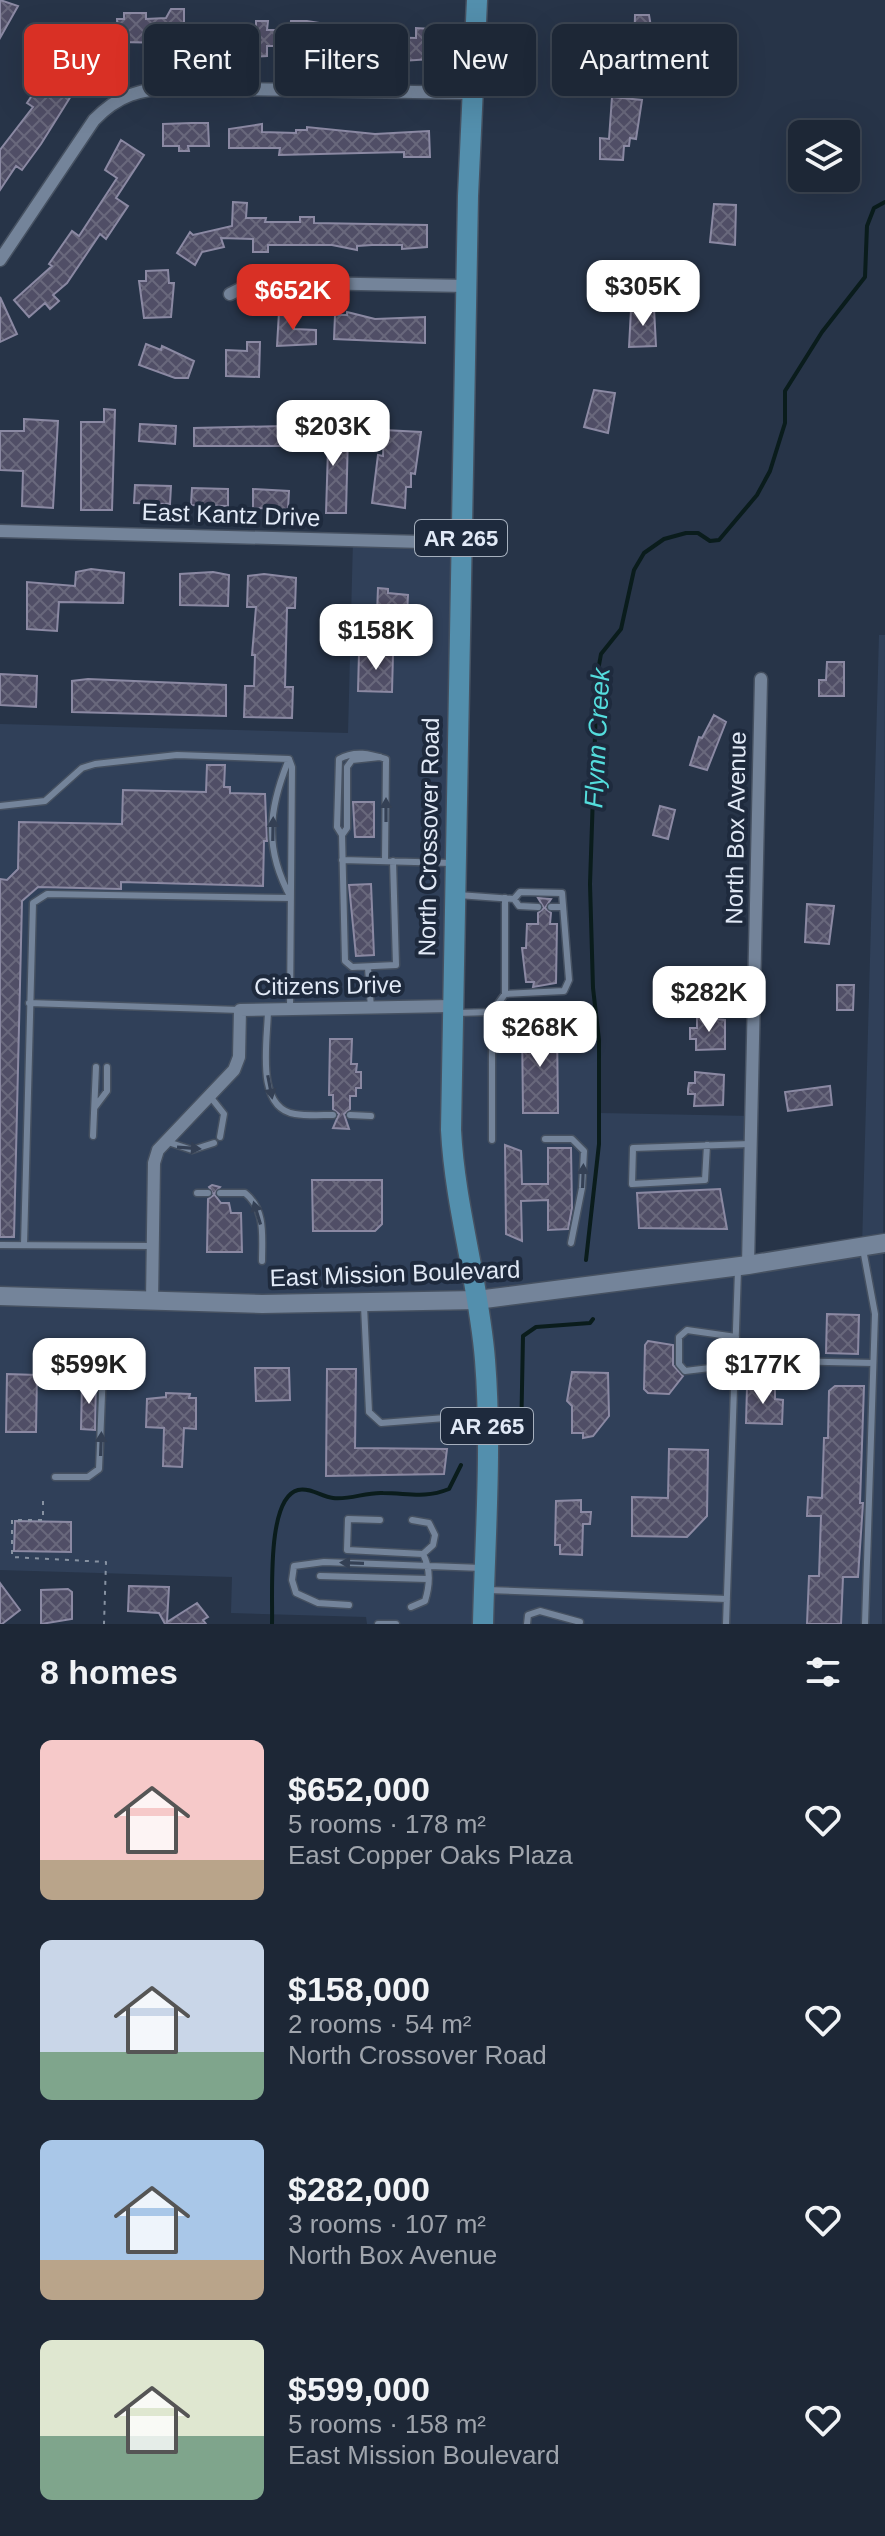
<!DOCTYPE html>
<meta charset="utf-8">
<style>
:root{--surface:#1d2736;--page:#252f3e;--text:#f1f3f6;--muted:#a0a5ad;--line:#3b4451;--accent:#d93025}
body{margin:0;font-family:Helvetica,sans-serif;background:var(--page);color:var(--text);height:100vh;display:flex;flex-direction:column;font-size:30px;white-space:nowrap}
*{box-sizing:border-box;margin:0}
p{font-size:26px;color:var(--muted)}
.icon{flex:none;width:44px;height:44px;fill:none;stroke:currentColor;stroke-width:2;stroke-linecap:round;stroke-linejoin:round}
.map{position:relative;height:1624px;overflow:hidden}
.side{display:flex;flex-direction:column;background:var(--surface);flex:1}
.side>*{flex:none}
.banner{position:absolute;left:24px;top:24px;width:838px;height:72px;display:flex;gap:16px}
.fabs{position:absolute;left:788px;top:120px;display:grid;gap:16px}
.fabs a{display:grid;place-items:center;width:72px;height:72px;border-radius:12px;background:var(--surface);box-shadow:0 8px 32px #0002,0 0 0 2px var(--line);font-size:40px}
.price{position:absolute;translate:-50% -68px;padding:0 18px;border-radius:16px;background:#fff;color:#222;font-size:26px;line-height:52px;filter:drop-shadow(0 2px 4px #0008)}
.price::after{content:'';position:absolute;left:50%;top:48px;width:24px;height:18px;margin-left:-12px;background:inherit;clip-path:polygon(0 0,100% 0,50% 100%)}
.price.current{background:var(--accent);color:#fff}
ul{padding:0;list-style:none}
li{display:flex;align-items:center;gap:24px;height:200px;padding:0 40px}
li span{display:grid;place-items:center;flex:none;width:224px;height:160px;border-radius:12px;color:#555}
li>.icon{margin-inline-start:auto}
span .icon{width:96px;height:96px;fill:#fffc;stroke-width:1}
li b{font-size:34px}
h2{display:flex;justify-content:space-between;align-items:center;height:96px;padding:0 40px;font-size:34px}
.pill{padding:0 28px;border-radius:12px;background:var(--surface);box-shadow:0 8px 32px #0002,0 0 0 2px var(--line);font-size:28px;line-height:72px}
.pill.current{background:var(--accent);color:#fff}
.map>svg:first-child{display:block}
.built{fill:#304059}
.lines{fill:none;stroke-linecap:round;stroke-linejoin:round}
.stream{stroke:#0a1c1c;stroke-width:4}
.building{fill:url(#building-cross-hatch);stroke:#8b89a3;stroke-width:2}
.service-casing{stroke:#465161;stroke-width:9}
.minor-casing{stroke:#465161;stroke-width:15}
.secondary-casing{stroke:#465161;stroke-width:21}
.primary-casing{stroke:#465161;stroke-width:23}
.path{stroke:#8792a2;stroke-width:2;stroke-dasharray:4 6;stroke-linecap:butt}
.service{stroke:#74849a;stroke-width:6}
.minor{stroke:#74849a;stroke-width:12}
.secondary{stroke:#74849a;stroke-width:18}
.primary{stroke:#538fad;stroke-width:20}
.oneway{fill:#344054}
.labels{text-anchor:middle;stroke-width:8;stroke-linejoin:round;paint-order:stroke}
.shield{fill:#1e2a3d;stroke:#a6b0be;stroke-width:2}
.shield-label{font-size:22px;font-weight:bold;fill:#e1e9f6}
.street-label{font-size:24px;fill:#e1e9f6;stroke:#1e2a3d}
.water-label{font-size:26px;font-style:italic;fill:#54dddd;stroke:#1e2a3d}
</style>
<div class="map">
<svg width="885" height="1624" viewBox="0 0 885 1624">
<defs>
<pattern id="building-cross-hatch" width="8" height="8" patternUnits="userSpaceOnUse" patternTransform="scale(2)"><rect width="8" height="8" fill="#504e66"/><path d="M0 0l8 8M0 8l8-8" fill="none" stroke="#69687c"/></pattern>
</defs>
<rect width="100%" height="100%" fill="#273448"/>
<!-- built -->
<path class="built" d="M353,540l108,3 -9,470 145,3 3,97 151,3 -3,149 114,-18 17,-612h6l-3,989h-515l-1,-7 -135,-4 1,-36 -232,-7v-846l348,9z"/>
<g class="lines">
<!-- stream -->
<path class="stream" d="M586,1260l13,-116v-104l-6,-52 -3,-104 7,-208 4,-22 20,-25 13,-59 10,-17 20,-14 22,-6h12l12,8 9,-1 38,-45 13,-24 15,-48v-32l37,-59 43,-55 2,-51 7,-18 11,-6
M521,1439l2,-103 13,-9 54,-4 3,-4
M272,1624c1,-28 -6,-126 26,-134 12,-3 24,7 35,8 17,2 33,-6 50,-5 25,0 41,6 66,-4l12,-24"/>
</g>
<!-- building -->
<path class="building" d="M0,0l18,6 -18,32z
M171,9h13v22l72,-2v-8h12l-1,9h23l1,-9h16l13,2v4h32l1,9 26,1 37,1v-10l15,1v30l-29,2v-3l-12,-1v-3h-37v7h-46v-15h-40v10l-83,5 -13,-3 1,-15 -54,-1 -1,-23h7v-6h22v6l20,-1z
M635,15h14l3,18h5v10h37v16l-60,-1z
M90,30l17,17 -11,11 3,3 -9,9 -3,-3 -17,16 6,5 -35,56 -19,26 -6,-4 -16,24v-40l33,-43 -6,-4 6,-9 9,-9 5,3 18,-26 -7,-7z
M612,97l30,3 -6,39 -6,-1 -1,8h-5l-1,14 -23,-1v-21l9,1z
M192,123h16l1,23h-21l1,5h-10v-5h-16v-22z
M262,124v8l34,1v-3h11v-3l68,7 54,-3 1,26h-26v-5l-125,3 1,-7h-51v-19z
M121,140l23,15 -28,43 12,8 -22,33 -6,-5 -33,49 -14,12 6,6 -9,8 -5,-6 -16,14 -15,-17 38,-34 -3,-2 23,-33 7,5 38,-58 -12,-8z
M233,202l14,1 -1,15h20l-1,4h35v-5h14v6l113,2v22l-25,2v-4h-30l-15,1v4l-25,-5h-64v7h-15v-13l-32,-1 3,9 -22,5 -7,13 -18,-12 13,-21 3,3 39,-9z
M714,204l22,1 -1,40 -25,-3z
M168,270l1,13h5l-3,34 -27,1 -5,-37h7v-10z
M0,297l17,37 -17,8z
M654,308l2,38 -27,1 2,-37z
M279,312h16l-1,17 22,1v14l-39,2z
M347,312l28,7 50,-2v26l-91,-4 1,-24h12z
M247,342h13l-1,35 -33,-1v-26l21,1z
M146,344l15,6 1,-4 32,15 -6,17h-13l-36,-13z
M594,390l21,3 -7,40 -24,-6z
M104,409l11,1 -3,100h-31v-88h23z
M24,419l34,2 -5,87 -31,-2 1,-35 -23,-1v-39h24z
M140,424l36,2 -1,18 -36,-3z
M283,426l-1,20h-88v-18z
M384,430l37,2 -6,42 -4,-1v14h-5l-1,21 -33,-5 6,-48 5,1z
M306,433l42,2 -2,78h-20l2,-64h-23z
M135,485l36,1 -1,18 -36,-1z
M192,488l36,1v17l-37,-1z
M253,489l36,2 -1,18 -35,-1z
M91,569l33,4 -1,30 -64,-1 -2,29 -30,-2v-47l48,4 1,-14z
M213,572l16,3 -1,31 -48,-1v-31z
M264,574l32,4 -1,30h-8l-2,79h8l-1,31 -48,-1 1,-31h9l1,-31h-3l4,-48h-9l1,-31z
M378,588l10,1v4l20,2 -1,20 -30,-2z
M359,653l34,1 -1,38 -34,-1z
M827,662h17v34h-25v-16h7z
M0,674l37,2 -1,31 -36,-2z
M88,679l138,6v31l-154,-4v-31z
M714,715l12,7 -19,48 -17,-5 9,-28 3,1z
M207,765h18l-1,22h6v6l35,1 2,47h-3l-1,45 -142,-4v7l-83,-2 -16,14 -8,336h-14v-358l7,1 11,-11 1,-47 103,2 1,-34 83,2z
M353,802h21v35h-19z
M660,806l15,4 -7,29 -15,-4z
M371,884l3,71 -18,1 -7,-71z
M538,898l13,1 -6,9 6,5 -1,11h7l-1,59 -23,4 1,-5h-8l-4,-34h4l1,-24h11v-11l6,-5z
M807,904l27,2 -5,38 -24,-2z
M700,979l28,4 -1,14 -28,-1z
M837,985h17l-1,25h-16z
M697,1017l28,3v29l-29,1v-11h-6v-11h7z
M522,1025h35l1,88h-35z
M330,1039h22l-1,25h6l-1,8h5v16h-5v8h-6v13l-6,5 5,15 -16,-1 6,-14 -6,-5v-14h-4z
M695,1072l29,3 -1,30 -29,1 1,-12h-7v-5l1,-6h6z
M830,1086l2,19 -44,6 -3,-19z
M505,1145l16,6 1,33h26v-36h23l1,60 -4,21 -20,1v-30l-27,1 1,40 -16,-7z
M312,1180h70v44l-7,7h-62z
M212,1185l8,2 -6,7 7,9h8l2,10h10l1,39h-35l1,-53 6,-4 -5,-8z
M720,1189l7,40 -88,-1 -2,-35z
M827,1314l32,1 -1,39 -32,-1z
M648,1341l25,4v20l10,11 -14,18 -21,-1 -4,-4 1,-44z
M255,1368h34l1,32 -34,1z
M327,1369h29l-1,79 92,1 -3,25 -118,2z
M572,1372l36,1 1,43 -16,20 -10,2v-5h-11v-27l-5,-5z
M7,1374l30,1 -1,57h-30z
M82,1382h14l-1,48 -14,-1z
M835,1386h29l-4,117h3l-5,74h-15l-2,47h-34l2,-48h10l2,-60h-14l1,-19 14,1 2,-60h4l1,-47z
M747,1387l28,1v11l8,1 -1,24 -36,-1z
M166,1393l24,1 -1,4h7v31l-12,-1 -2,39 -19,-1 1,-38 -18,-1 1,-28 19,-2z
M669,1449l39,1 -1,66 -20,21 -55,-1v-39l36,1z
M581,1500v12h10l-1,12h-7l-1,31 -22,-1v-9h-5l1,-44z
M15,1521l56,1v30l-57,-1z
M0,1583l20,27 -18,14h-2z
M129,1586l40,1 -2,35 30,-19 11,14 -5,3 3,4h-41l-6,-11 -31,-2z
M68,1589l4,3v27l-31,5v-34z"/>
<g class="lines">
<defs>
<path id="service" d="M0,806l45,-5 37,-33 13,-4 82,-9 112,4 3,8 -2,242
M342,835l5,-7v-61l5,-7 28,-3
M342,860l109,3
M385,861l1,-102c-16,-5 -31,-9 -47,0l-2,68 5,8 3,126 7,6 44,-2 -3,-104
M458,895l56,4 5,7 19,1
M551,907h12
M368,968l3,40
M505,994v-96
M29,1003l211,7
M268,1009c0,30 -14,99 27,105 12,2 26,1 38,1
M492,1012l13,-18 59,-3 5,-11 -7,-87 -42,-1 -6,7
M456,1013l36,-1v128
M209,1095l15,19 -4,23
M95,1107l12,-16v-24
M350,1115l21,1
M93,1136l3,-69
M545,1139h27l12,12 -2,37 -11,55
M165,1141l27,9 22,-7
M707,1145l-2,35 -73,4 1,-36 117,-4
M197,1193h11
M220,1193h25c21,17 17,43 17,68
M0,1245l152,1
M24,1245l9,-342 14,-9 244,4c-27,-49 -23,-88 -2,-139
M863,1249l12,65 -10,310
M364,1306l5,106 12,11 103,-8
M735,1360l138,3
M735,1365l-50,6 -6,-7v-27l8,-7 49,7
M55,1477h33l11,-8 4,-99
M380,1520l-32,-1 -1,31 76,4 10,-9 2,-10 -6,-12 -17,-3
M320,1576l108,3
M487,1590l240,9
M349,1605l-31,-2 -22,-10 -4,-13 2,-14 30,-4 158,6
M411,1607l14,-6c5,-16 6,-32 -2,-47
M378,1624h18
M527,1624l1,-9 12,-4 40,11
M726,1624l12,-354"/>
<path id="minor" d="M0,260l94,-140c24,-25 46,-31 79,-32l300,5
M230,294l24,-12 213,4
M0,531l461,12
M748,1265l13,-586
M152,1301l2,-138 4,-13 76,-80 5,-13 1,-47 211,-4"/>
<path id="secondary" d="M0,1296l262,8 215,-4 271,-35 137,-22"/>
<path id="primary" d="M477,0l-9,196 -17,934c4,78 28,153 34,230 7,87 0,177 -2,264"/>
</defs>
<!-- service casing -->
<use href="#service" class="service-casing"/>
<!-- minor casing -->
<use href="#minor" class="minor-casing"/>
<!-- secondary casing -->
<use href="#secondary" class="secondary-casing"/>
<!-- primary casing -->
<use href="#primary" class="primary-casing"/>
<!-- path -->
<path class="path" d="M43,1501v19h-31v37l94,5 -2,62"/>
<!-- service -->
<use href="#service" class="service"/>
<!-- minor -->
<use href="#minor" class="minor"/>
<!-- secondary -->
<use href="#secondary" class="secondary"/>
<!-- primary -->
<use href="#primary" class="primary"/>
</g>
<!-- one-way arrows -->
<defs><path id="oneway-solid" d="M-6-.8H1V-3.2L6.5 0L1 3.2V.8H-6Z" transform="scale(2)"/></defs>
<g class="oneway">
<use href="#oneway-solid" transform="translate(386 810) rotate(-90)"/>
<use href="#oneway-solid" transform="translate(273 829) rotate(-89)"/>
<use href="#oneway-solid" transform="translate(270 1087) rotate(79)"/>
<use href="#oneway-solid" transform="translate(189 1148) rotate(4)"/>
<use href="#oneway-solid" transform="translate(583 1176) rotate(-88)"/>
<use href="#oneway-solid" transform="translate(257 1213) rotate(-107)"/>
<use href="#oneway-solid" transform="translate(101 1444) rotate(-88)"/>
<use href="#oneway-solid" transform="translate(352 1563) rotate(-178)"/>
</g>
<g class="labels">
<!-- shield labels -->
<g class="shield">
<rect x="415" y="520" width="92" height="36" rx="6"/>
<rect x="441" y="1408" width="92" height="36" rx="6"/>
</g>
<g class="shield-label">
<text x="461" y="546">AR 265</text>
<text x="487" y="1434">AR 265</text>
</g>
<!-- street labels -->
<g class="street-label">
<text transform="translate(231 515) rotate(2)" y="8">East Kantz Drive</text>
<text transform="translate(736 828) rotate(-89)" y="8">North Box Avenue</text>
<text transform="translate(429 837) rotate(-89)" y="8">North Crossover Road</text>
<text transform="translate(328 986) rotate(-1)" y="8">Citizens Drive</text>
<text transform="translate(395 1274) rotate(-2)" y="8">East Mission Boulevard</text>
</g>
<!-- water labels -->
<g class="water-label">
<text transform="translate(597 738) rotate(-87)" y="9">Flynn Creek</text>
</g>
</g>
</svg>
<div class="fabs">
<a><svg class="icon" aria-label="layers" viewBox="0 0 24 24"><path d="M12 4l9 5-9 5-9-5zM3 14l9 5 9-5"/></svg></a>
</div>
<b class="price" style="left:643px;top:328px">$305K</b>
<b class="price current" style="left:293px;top:332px">$652K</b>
<b class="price" style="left:333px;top:468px">$203K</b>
<b class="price" style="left:376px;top:672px">$158K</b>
<b class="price" style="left:709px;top:1034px">$282K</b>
<b class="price" style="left:540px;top:1069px">$268K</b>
<b class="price" style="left:89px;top:1406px">$599K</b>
<b class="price" style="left:763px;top:1406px">$177K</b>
<div class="banner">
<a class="pill current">Buy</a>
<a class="pill">Rent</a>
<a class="pill">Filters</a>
<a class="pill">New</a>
<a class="pill">Apartment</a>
</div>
</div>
<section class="side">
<h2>8 homes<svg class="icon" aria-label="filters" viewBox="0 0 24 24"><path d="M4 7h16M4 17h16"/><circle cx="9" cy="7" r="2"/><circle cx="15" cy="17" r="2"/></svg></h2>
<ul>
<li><span style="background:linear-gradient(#f6c9c9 75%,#b9a48a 0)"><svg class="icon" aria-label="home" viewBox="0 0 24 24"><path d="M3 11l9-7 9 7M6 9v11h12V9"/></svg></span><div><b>$652,000</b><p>5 rooms · 178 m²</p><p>East Copper Oaks Plaza</p></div><svg class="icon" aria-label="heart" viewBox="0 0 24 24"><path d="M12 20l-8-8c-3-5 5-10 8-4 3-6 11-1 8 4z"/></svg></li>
<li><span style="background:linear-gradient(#c9d6e8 70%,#7fa58c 0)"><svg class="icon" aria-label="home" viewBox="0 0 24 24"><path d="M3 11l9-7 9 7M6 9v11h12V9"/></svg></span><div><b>$158,000</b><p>2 rooms · 54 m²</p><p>North Crossover Road</p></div><svg class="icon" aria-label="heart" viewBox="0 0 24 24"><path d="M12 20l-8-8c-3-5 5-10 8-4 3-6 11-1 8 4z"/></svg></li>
<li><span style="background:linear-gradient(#a9c7e8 75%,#b9a48a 0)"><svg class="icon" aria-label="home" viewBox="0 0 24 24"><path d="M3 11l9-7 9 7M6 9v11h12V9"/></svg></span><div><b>$282,000</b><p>3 rooms · 107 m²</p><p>North Box Avenue</p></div><svg class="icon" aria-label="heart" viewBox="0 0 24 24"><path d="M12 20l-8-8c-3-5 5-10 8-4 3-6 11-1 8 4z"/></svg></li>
<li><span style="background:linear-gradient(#dfe7d0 60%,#7fa58c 0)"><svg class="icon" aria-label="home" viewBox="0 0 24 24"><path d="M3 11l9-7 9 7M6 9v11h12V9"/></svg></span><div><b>$599,000</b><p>5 rooms · 158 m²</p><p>East Mission Boulevard</p></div><svg class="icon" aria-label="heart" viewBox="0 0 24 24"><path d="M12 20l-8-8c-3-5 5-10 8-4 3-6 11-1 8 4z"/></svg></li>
</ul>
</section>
